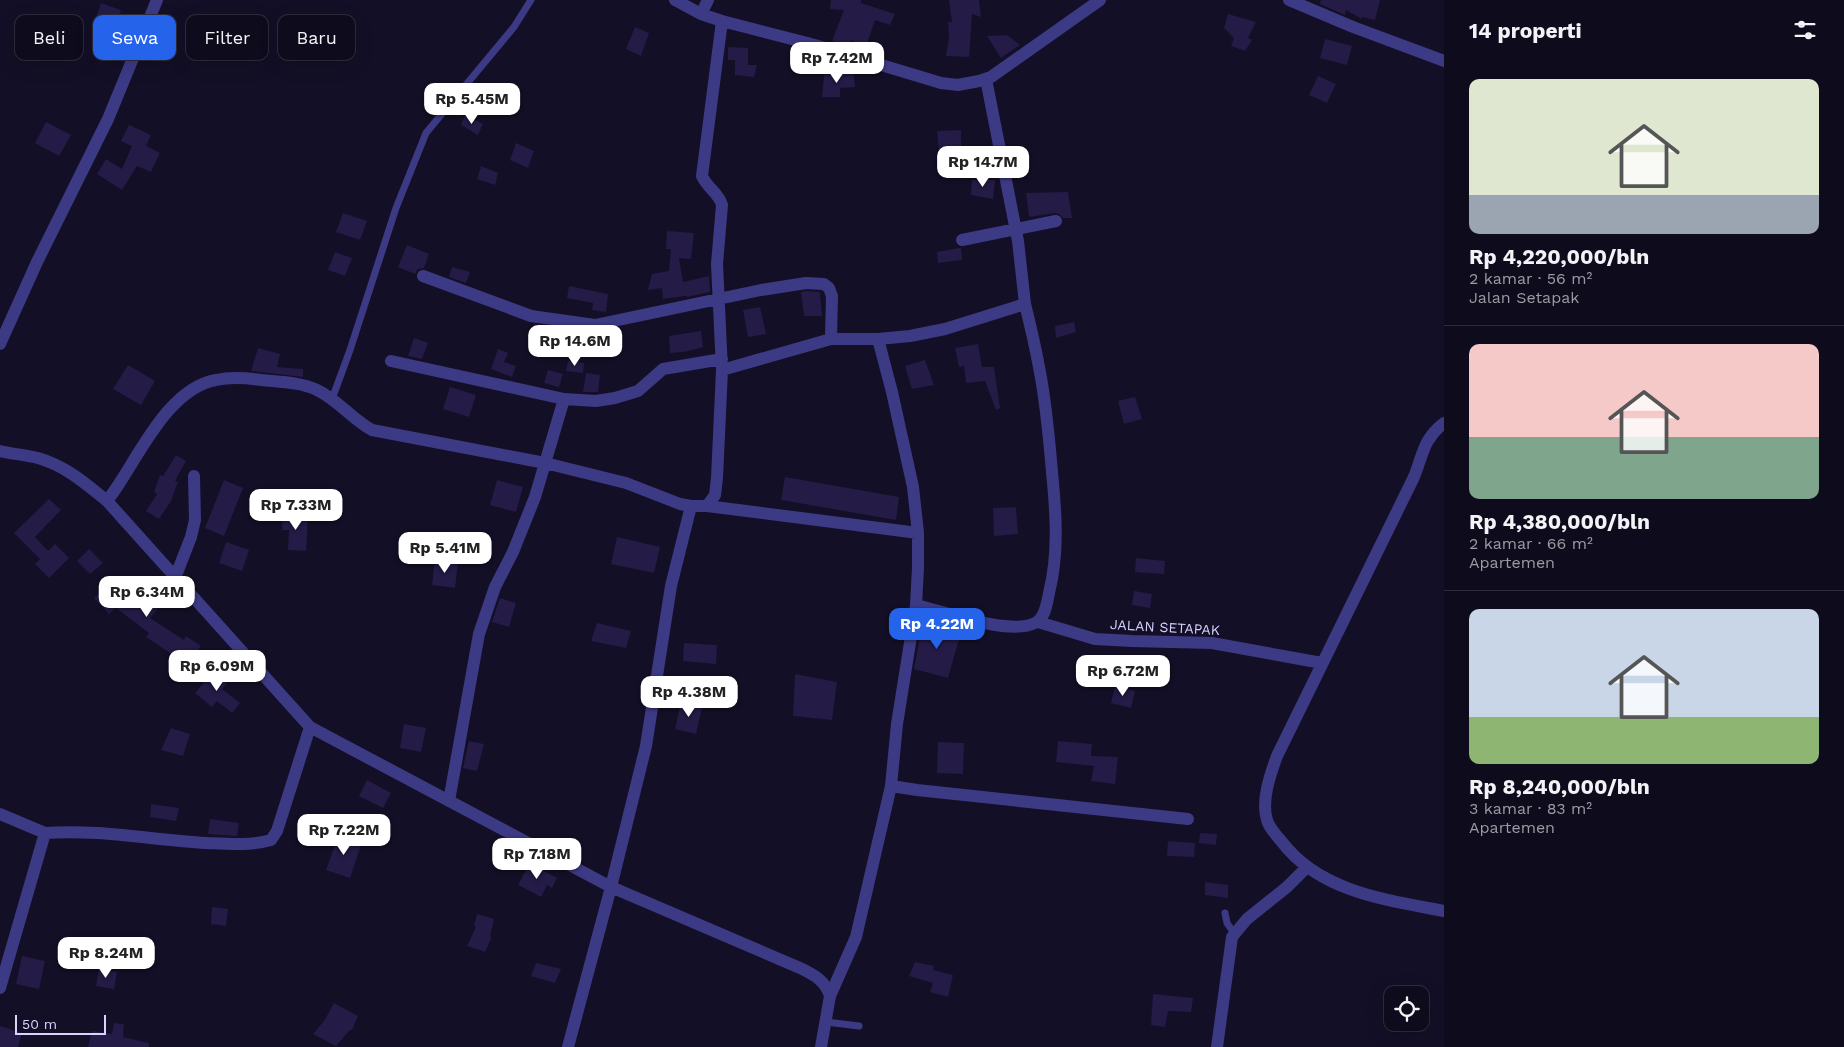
<!DOCTYPE html>
<html lang="id">
<meta charset="utf-8">
<style>
:root{--surface:#0e0b1c;--page:#1c1929;--text:#f1f3f6;--muted:#9b9ba3;--line:#2e2b3b;--accent:#2563eb}
body{margin:0;font-family:"Work Sans",sans-serif;background:var(--page);color:var(--text);height:100vh;display:flex;flex-direction:column;font-size:19px;white-space:nowrap}
*{box-sizing:border-box;margin:0}
p{font-size:16px;color:var(--muted)}
.icon{flex:none;width:28px;height:28px;fill:none;stroke:currentColor;stroke-width:2;stroke-linecap:round;stroke-linejoin:round}
.map{position:relative;flex:1;overflow:hidden}
.details{display:flex;flex-direction:column;background:var(--surface);width:400px}
.details>*{flex:none}
.hud{position:absolute;left:15px;top:15px;width:475px;height:45px;display:flex;gap:10px}
.fabs{position:absolute;left:1384px;top:986px;display:grid;gap:10px}
.fabs a{display:grid;place-items:center;width:45px;height:45px;border-radius:10px;background:var(--surface);box-shadow:0 5px 20px #0002,0 0 0 1px var(--line);font-size:25px}
.scale{position:absolute;left:15px;bottom:12px;width:91px;box-sizing:border-box;padding-left:5px;border:2px solid #d9d4ff;border-top:0;font-size:14px;line-height:18px;white-space:nowrap;color:#d9d4ff;-webkit-text-stroke:4px #130f26;paint-order:stroke}
.price{position:absolute;translate:-50% -42px;padding:0 11px;border-radius:10px;background:#fff;color:#222;font-size:16px;line-height:32px;filter:drop-shadow(0 1px 2px #0008)}
.price::after{content:'';position:absolute;left:50%;top:30px;width:15px;height:11px;margin-left:-8px;background:inherit;clip-path:polygon(0 0,100% 0,50% 100%)}
.price.current{background:var(--accent);color:#fff}
ul{padding:0;list-style:none}
li{display:grid;align-content:center;gap:10px;height:265px;padding:0 25px}
li+li{border-top:1px solid var(--line)}
li span{display:grid;place-items:center;height:155px;border-radius:10px;color:#555}
li>.icon{margin-inline-start:auto}
span .icon{width:90px;height:90px;fill:#fffc;stroke-width:1}
li b{font-size:21px}
h2{display:flex;justify-content:space-between;align-items:center;height:60px;padding:0 25px;font-size:21px}
.pill{padding:0 18px;border-radius:10px;background:var(--surface);box-shadow:0 5px 20px #0002,0 0 0 1px var(--line);font-size:18px;line-height:45px}
.pill.current{background:var(--accent);color:#fff}
main{display:flex;flex:1;min-height:0}
.map>svg:first-child{display:block}
.building{fill:#241b47}
.lines{fill:none;stroke-linecap:round;stroke-linejoin:round}
.service{stroke:#3d3a85;stroke-width:7}
.minor{stroke:#3d3a85;stroke-width:12}
.labels{text-anchor:middle;stroke-width:4;stroke-linejoin:round;paint-order:stroke}
.street-label{font-size:14px;fill:#d9d4ff;stroke:#130f26}
</style>
<main>
<div class="map">
<svg width="1444" height="1047" viewBox="0 0 1444 1047">
<rect width="100%" height="100%" fill="#130f26"/>
<!-- building -->
<path class="building" d="M831,0h30v3l34,11 -5,11 -15,-5 -10,30 -13,-10 -3,6 -17,-5 12,-31 -14,-1z
M949,0h30l2,17 -9,-3 -3,43 -23,-1 3,-19 -1,-15h4z
M1321,0h59l-5,20 -13,-3v2l-16,-9 -1,5 -25,-11z
M101,3l20,7 -5,17 -21,-6z
M1228,14l28,8 -8,16 4,2 -7,11 -14,-5 3,-8 -10,-10z
M635,27l14,6 -8,23 -15,-7z
M1007,35l13,10 -19,13 -14,-22z
M1325,39l27,7 -5,19 -27,-7z
M728,47l20,1v17h9l-3,12 -19,-2v-15h-7z
M853,72l2,15 -15,1v9h-18l2,-22h19v-2z
M1318,76l18,8 -9,19 -18,-8z
M465,115l18,9 -5,11 -17,-10z
M46,122l25,13 -12,21 -24,-13z
M129,125l22,10 -5,11 14,7 -9,19 -14,-6 -15,24 -25,-16 9,-15 16,10 10,-23 -11,-5z
M961,130v28l-21,2 -3,-29z
M516,143l18,8 -6,17 -18,-8z
M481,166l17,7 -3,12 -18,-6z
M972,180h23l-2,19 -22,-4z
M1068,192l4,26h-9l-4,-4 -4,-1 -26,4 -3,-24z
M343,213l24,8 -7,19 -24,-8z
M667,231l27,2 -3,26 -12,-1 4,24 26,-6 1,16 -23,5 -1,-1 -23,3 -1,-11 -14,2 4,-16 17,-3 2,-22h-5z
M407,245l22,9 -5,14 -6,1 -3,5 -17,-7z
M959,248h2l1,12 -24,3 -1,-11z
M335,252l17,6 -7,18 -17,-6z
M452,267l18,5 -4,11 -17,-6z
M569,286l39,8 -2,18 -14,-2 1,-7 -26,-5z
M806,291l14,1 2,24h-18l-3,-24z
M760,307l6,27 -18,3 -5,-27z
M1074,322l2,10 -20,6 -1,-12z
M701,331l2,16 -19,5 -14,1 -1,-17z
M414,338l14,5 -6,16 -14,-3z
M978,344l4,23h12l6,41 -4,2 -11,-29 -19,2 -2,-17 -5,1 -4,-19z
M258,348l22,6 -3,13 26,2v8l-52,-6z
M498,349l10,4 -4,9 12,4 -4,11 -21,-8z
M925,360l9,25 -22,4 -7,-23z
M568,361l16,2 -1,10 -17,-2z
M128,365l27,16 -14,24 -28,-16z
M548,370l15,4 -4,13 -15,-4z
M586,373l14,2 -2,17h-15z
M450,387l26,8 -7,22 -26,-8z
M1135,397l7,22 -18,5 -6,-23z
M176,455l10,6 -11,20 3,1 -7,19 -12,18 -13,-8 11,-17 -3,-2 6,-17 3,1z
M785,477l114,20 -3,23 -115,-20z
M224,480l19,8 -19,48 -19,-8z
M497,480l26,7 -7,25 -26,-7z
M49,499l12,11 -26,27 13,14 7,-7 14,14 -20,20 -14,-14 5,-5 -26,-26z
M1016,507l2,27 -24,2 -1,-28z
M283,513l25,2 -2,36 -18,-1 1,-20h-7z
M617,537l43,10 -6,26 -43,-9z
M226,542l23,8 -7,21 -23,-8z
M89,549l14,14 -13,11 -13,-13z
M1136,558l29,3 -1,13 -29,-2z
M435,560l23,2 -3,26 -23,-3z
M115,579l21,22 14,-18 17,14 -17,21 34,22 2,-4 15,10 -13,19 -42,-28 3,-4 -33,-25 -7,6 -15,-16z
M1134,591l18,3 -2,14 -18,-3z
M500,598l16,5 -7,24 -17,-5z
M923,622l38,10 -13,46 -34,-9z
M597,623l34,8 -5,17 -35,-7z
M684,643l33,2 -1,19 -33,-3z
M214,670l14,12 -6,7 18,14 -8,10 -15,-12 -5,6 -17,-14z
M795,674l42,8 -5,38 -39,-4z
M1115,687l20,4 -4,17 -20,-5z
M681,703l21,5 -6,26 -21,-5z
M404,724l22,4 -5,24 -21,-4z
M171,728l19,6 -7,22 -22,-6z
M469,741l15,3 -7,27 -14,-3z
M1058,741l34,3 -1,12 27,1 -3,27 -24,-3 3,-15 -38,-4z
M938,742l26,1 -1,31 -26,-1z
M367,780l24,13 -8,15 -24,-12z
M151,804l28,4 -3,13 -26,-4z
M210,819l29,4 -2,13 -29,-2z
M1200,833l17,1 -1,11 -17,-2z
M339,834l23,8 -12,36 -24,-8z
M1168,841l27,2 -1,14 -27,-1z
M530,863l27,15 -5,10 -5,-3 -6,12 -23,-12z
M1205,882l23,3v13l-23,-3z
M212,907l16,2 -2,17 -15,-2z
M477,914l17,5 -4,18h2l-7,15 -18,-6 9,-19 -2,-1z
M22,956l23,5 -6,28 -23,-5z
M915,962l19,4 -1,4 20,5 -5,22 -18,-5 3,-9 -24,-7z
M536,963l25,6 -6,14 -24,-7z
M99,969l18,3 -3,17 -18,-3z
M1153,994l40,4 -2,14 -23,-1 -3,16 -14,-2z
M334,1003l24,13 -6,14h-2l-14,16 -23,-12 11,-13z
M114,1023l10,1 -1,13 26,6v4h-61l4,-16 20,3z
M0,1026l22,7 -4,14h-18z"/>
<g class="lines">
<!-- service -->
<path class="service" d="M332,399l18,-49 46,-142 30,-75 88,-106 17,-27
M1225,913l2,10 7,10
M826,1022l33,4"/>
<!-- minor -->
<path class="minor" d="M675,0l26,14 21,7 93,24 126,38 17,2 21,-4 12,-4 109,-77
M1289,0l64,27 91,34
M701,14l7,-14
M962,240l94,-19
M423,276l108,40 64,9 166,-35 45,-7 18,1 5,4 3,8 -1,43
M878,339l14,53 21,95 5,46v35l-2,37c28,6 93,31 119,18 10,-4 12,-20 14,-30 10,-40 7,-80 3,-121 -3,-35 -6,-71 -13,-105 -4,-22 -9,-43 -14,-63
M0,344l37,-82 71,-143 49,-119
M391,361l173,38 32,2 19,-3 23,-7 25,-22 59,-10
M722,370l109,-31h47l32,-3 35,-7 80,-25 -7,-63 -32,-162
M1444,423c-21,16 -21,32 -30,54l-137,279c-7,19 -16,45 -10,64 2,8 10,16 15,22 38,50 105,58 162,69
M0,451c13,3 26,4 38,7 28,8 48,26 69,43l203,226 301,160 -43,160
M107,501c29,-37 58,-112 109,-121 14,-3 31,-2 45,0 19,2 39,2 56,10 21,10 35,29 55,40l173,33 81,20 54,21 11,2h16l8,-11 2,-17 5,-108 -5,-106 5,-59c-3,-12 -15,-17 -20,-29l20,-155
M691,506l-20,80 -25,160 -35,141 189,81c14,7 25,12 30,28l-9,51
M707,506l211,27
M175,578l16,-41 4,-17 -1,-44
M916,605l-19,119 -6,62 26,4 271,29
M1038,622l57,17 37,2 80,2 110,20
M449,801l30,-167 16,-47 18,-35 22,-55 29,-98
M0,814l45,19
M0,988l45,-155c53,-4 108,7 161,10 22,1 44,3 65,-3l6,-9 33,-104
M830,996l26,-59 35,-151
M1217,1047l15,-110 15,-18 40,-32 20,-20"/>
</g>
<g class="labels">
<!-- street labels -->
<g class="street-label">
<text transform="translate(1165 627) rotate(3)" y="5">JALAN SETAPAK</text>
</g>
</g>
</svg>
<div class="fabs">
<a><svg class="icon" aria-label="locate" viewBox="0 0 24 24"><circle cx="12" cy="12" r="6"/><path d="M12 2v4M12 18v4M2 12h4M18 12h4"/></svg></a>
</div>
<div class="scale">50 m</div>
<b class="price" style="left:837px;top:84px">Rp 7.42M</b>
<b class="price" style="left:472px;top:125px">Rp 5.45M</b>
<b class="price" style="left:983px;top:188px">Rp 14.7M</b>
<b class="price" style="left:575px;top:367px">Rp 14.6M</b>
<b class="price" style="left:296px;top:531px">Rp 7.33M</b>
<b class="price" style="left:445px;top:574px">Rp 5.41M</b>
<b class="price" style="left:147px;top:618px">Rp 6.34M</b>
<b class="price current" style="left:937px;top:650px">Rp 4.22M</b>
<b class="price" style="left:217px;top:692px">Rp 6.09M</b>
<b class="price" style="left:1123px;top:697px">Rp 6.72M</b>
<b class="price" style="left:689px;top:718px">Rp 4.38M</b>
<b class="price" style="left:344px;top:856px">Rp 7.22M</b>
<b class="price" style="left:537px;top:880px">Rp 7.18M</b>
<b class="price" style="left:106px;top:979px">Rp 8.24M</b>
<div class="hud">
<a class="pill">Beli</a>
<a class="pill current">Sewa</a>
<a class="pill">Filter</a>
<a class="pill">Baru</a>
</div>
</div>
<section class="details">
<h2>14 properti<svg class="icon" aria-label="filters" viewBox="0 0 24 24"><path d="M4 7h16M4 17h16"/><circle cx="9" cy="7" r="2"/><circle cx="15" cy="17" r="2"/></svg></h2>
<ul>
<li><span style="background:linear-gradient(#dfe7d0 75%,#9aa5b1 0)"><svg class="icon" aria-label="home" viewBox="0 0 24 24"><path d="M3 11l9-7 9 7M6 9v11h12V9"/></svg></span><div><b>Rp 4,220,000/bln</b><p>2 kamar · 56 m²</p><p>Jalan Setapak</p></div></li>
<li><span style="background:linear-gradient(#f6c9c9 60%,#7fa58c 0)"><svg class="icon" aria-label="home" viewBox="0 0 24 24"><path d="M3 11l9-7 9 7M6 9v11h12V9"/></svg></span><div><b>Rp 4,380,000/bln</b><p>2 kamar · 66 m²</p><p>Apartemen</p></div></li>
<li><span style="background:linear-gradient(#c9d6e8 70%,#8fb573 0)"><svg class="icon" aria-label="home" viewBox="0 0 24 24"><path d="M3 11l9-7 9 7M6 9v11h12V9"/></svg></span><div><b>Rp 8,240,000/bln</b><p>3 kamar · 83 m²</p><p>Apartemen</p></div></li>
</ul>
</section>
</main>
